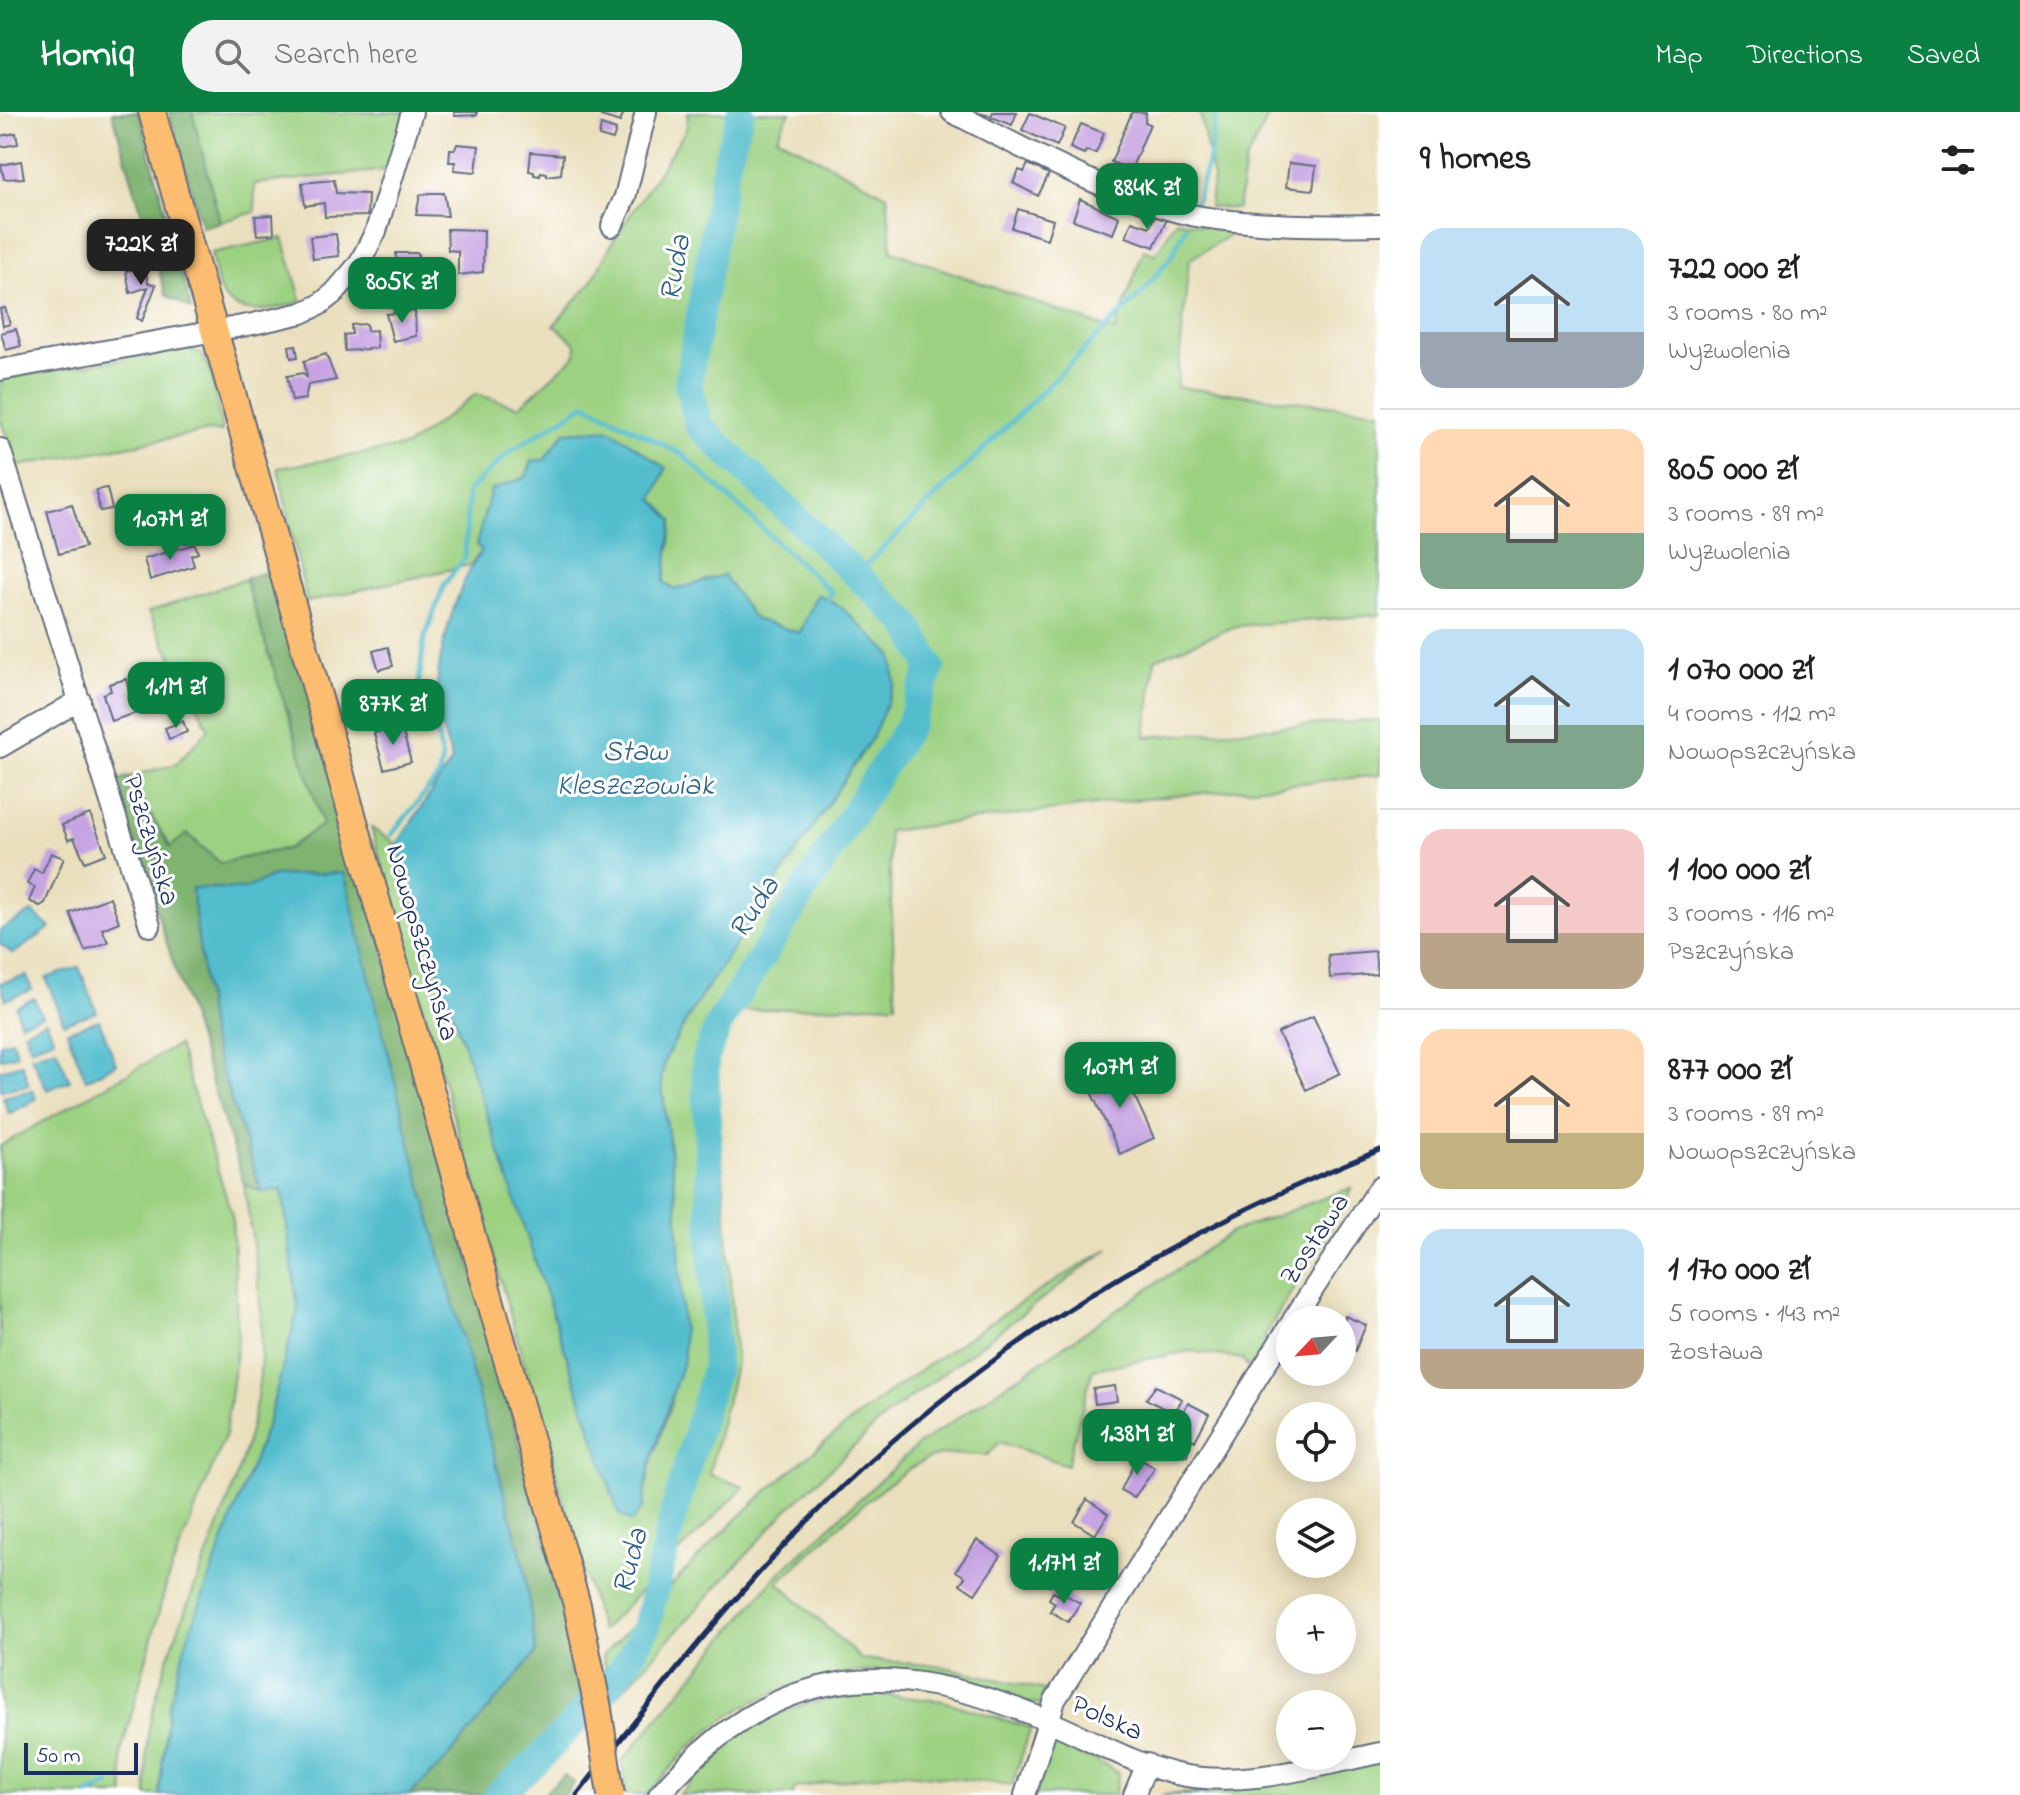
<!DOCTYPE html>
<meta charset="utf-8">
<style>
:root{--surface:#fff;--page:#f2f2f2;--text:#222;--muted:#767676;--line:#e0e0e0;--accent:#0b8043}
body{margin:0;font-family:"Indie Flower",sans-serif;background:var(--page);color:var(--text);height:100vh;display:flex;flex-direction:column;font-size:30px;white-space:nowrap}
*{box-sizing:border-box;margin:0}
p{font-size:26px;color:var(--muted)}
.icon{flex:none;width:44px;height:44px;fill:none;stroke:currentColor;stroke-width:2;stroke-linecap:round;stroke-linejoin:round}
.map{position:relative;flex:1;overflow:hidden}
.side{display:flex;flex-direction:column;background:var(--surface);width:640px}
.side>*{flex:none}
.needle{width:52px;rotate:244deg}
.controls{position:absolute;left:1276px;top:1194px;display:grid;gap:16px}
.controls a{display:grid;place-items:center;width:80px;height:80px;border-radius:50%;background:var(--surface);box-shadow:0 4px 20px #0003;font-size:40px}
.scale{position:absolute;left:24px;bottom:20px;width:114px;box-sizing:border-box;padding-left:8px;border:4px solid #1b2f5e;border-top:0;font-size:22px;line-height:28px;white-space:nowrap;color:#1b2f5e;-webkit-text-stroke:6px #fff;paint-order:stroke}
.price{position:absolute;translate:-50% -68px;padding:0 18px;border-radius:16px;background:var(--accent);color:#fff;font-size:26px;line-height:52px;filter:drop-shadow(0 2px 4px #0008)}
.price::after{content:'';position:absolute;left:50%;top:48px;width:24px;height:18px;margin-left:-12px;background:inherit;clip-path:polygon(0 0,100% 0,50% 100%)}
.price.on{background:#222;color:#fff}
ul{padding:0;list-style:none}
li{display:flex;align-items:center;gap:24px;height:200px;padding:0 40px}
li+li{border-top:2px solid var(--line)}
li span{display:grid;place-items:center;flex:none;width:224px;height:160px;border-radius:24px;color:#555}
li>.icon{margin-inline-start:auto}
span .icon{width:96px;height:96px;fill:#fffc;stroke-width:1}
li b{font-size:34px}
h2{display:flex;justify-content:space-between;align-items:center;height:96px;padding:0 40px;font-size:34px}
header{display:flex;align-items:center;gap:48px;box-sizing:border-box;height:112px;padding:0 40px;background:var(--accent);color:#fff}
header strong{font-size:38px}
nav{display:flex;gap:44px;margin-inline-start:auto;font-size:28px}
.search{width:560px;height:72px;background:var(--page);display:flex;align-items:center;gap:20px;box-sizing:border-box;padding:0 28px;border-radius:32px;color:var(--muted);font-size:30px}
main{display:flex;flex:1;min-height:0}
.map>svg:first-child{display:block}
.green{fill:#9dd182;stroke:#5c8070;stroke-width:2}
.forest{fill:#7eb370;stroke:#4c7167;stroke-width:2}
.water{fill:#52bdce;stroke:#367696;stroke-width:2}
.lines{fill:none;stroke-linecap:round;stroke-linejoin:round}
.stream{stroke:#52bdce;stroke-width:5}
.river{stroke:#52bdce;stroke-width:28}
.building{fill:#c6a3e2}
.minor-casing{stroke:#636d7f;stroke-width:24}
.major-casing{stroke:#636d7f;stroke-width:30}
.minor{stroke:#fff;stroke-width:20}
.major{stroke:#fcbd6f;stroke-width:26}
.rail{stroke:#1b2f5e;stroke-width:5}
.major-bridge-casing{stroke:#636d7f;stroke-width:30;stroke-linecap:butt}
.major-bridge{stroke:#fcbd6f;stroke-width:26}
.labels{text-anchor:middle;stroke-width:6;stroke-linejoin:round;paint-order:stroke}
.street-label{font-size:28px;fill:#1b2f5e;stroke:#fff}
.water-label{font-size:30px;font-style:italic;fill:#2e6185;stroke:#fff}
</style>
<header>
<strong>Homiq</strong>
<div class="search"><svg class="icon" aria-label="search" viewBox="0 0 24 24"><circle cx="10" cy="10" r="6"/><path d="M15 15l6 6"/></svg>Search here</div>
<nav><a>Map</a><a>Directions</a><a>Saved</a></nav>
</header>
<main>
<div class="map">
<svg width="1380" height="1683" viewBox="0 0 1380 1683">
<rect width="100%" height="100%" fill="#fff"/>
<filter id="ink" filterUnits="userSpaceOnUse"><feTurbulence type="fractalNoise" baseFrequency=".0125" numOctaves="2"/><feDisplacementMap in="SourceGraphic" scale="16" xChannelSelector="R" yChannelSelector="G"/><feConvolveMatrix kernelMatrix="1 2 1 2 8 2 1 2 1" color-interpolation-filters="sRGB"/></filter>
<filter id="wash" filterUnits="userSpaceOnUse"><feTurbulence type="fractalNoise" baseFrequency=".006" numOctaves="4" result="noise"/><feDisplacementMap in="SourceGraphic" scale="32" xChannelSelector="R" yChannelSelector="G"/><feGaussianBlur stdDeviation="1.8" result="paint"/><feColorMatrix in="noise" values="0 0 0 0 0 0 0 0 0 0 0 0 0 0 0 0 0 1.4 0 .05"/><feComposite in="paint" operator="in"/></filter>
<g filter="url(#wash)">
<rect width="100%" height="100%" fill="#eadfbc"/>
<!-- green -->
<path class="green" d="M406,0l-19,58 -133,14 1,28 -35,10 -28,-109z
M688,0h102l-13,25 110,58 5,56 223,80 29,-82 11,6 21,-35 58,12 -45,28 -12,127 203,24v204l-144,11 -81,33 -9,78 234,-17v55l-245,25 -247,31 8,173 -160,7 -21,46 21,305 -27,112 35,13 -143,144 -230,-803 26,16 246,663 6,-39 23,-66 5,-196 -16,-128 5,-21 27,-48 180,-273 -32,-129 -24,-13 -17,39 -46,-14 -31,-43 -48,14 -11,-8 9,-61 -20,-22 -43,-69 -45,2 -21,28 -12,1 -6,16 -35,13 -9,61 -12,14 -163,37 -29,-134 129,-22 69,-52 43,13 57,-52v-11l-22,-19 37,-42 21,-40 74,-113z
M1200,0h71l-26,50 -7,47 -28,-2 3,-28z
M283,126l19,64c-26,6 -66,20 -82,-11 -5,-10 -6,-26 -9,-38z
M187,236l15,6 10,21 10,57 -13,-1 -191,35 -18,-47 1,-40z
M245,467l78,245 -34,24 -69,15 -32,-29 -17,14 -43,-71 48,-13 33,-35 -61,-117z
M178,933l54,170 6,121 -13,100 -57,142 -47,175 4,42h-125v-649z
M244,1072l18,8 20,-3 16,120 -29,110 -66,178 -34,108 -10,90h-12c0,-21 -2,-45 2,-67 22,-109 82,-206 105,-315 17,-76 1,-154 -10,-229z
M1351,1076l-4,12 -83,137 6,7 -21,25 -7,-10 -52,-8 -97,18 -26,96 -68,-23 -11,13c-17,0 -39,-3 -55,2 -41,13 -119,94 -155,125l83,77 79,7 109,25 -6,12c-30,5 -58,-20 -87,-26 -93,-19 -193,2 -264,68 -16,16 -30,34 -46,50h-20l-4,-34 155,-186 141,-130 314,-213z
M1110,1136l-224,168 -100,95 -174,191 -10,-46c54,-53 106,-112 163,-163 105,-94 224,-173 345,-245z
M873,1582l70,7 88,27 -19,57 -114,-13 -103,16 -2,7h-114c20,-20 40,-46 63,-62 37,-27 87,-35 131,-39z
M1056,1626l63,35 -5,22h-79z
M1380,1646v37h-219l33,-2z"/>
<!-- forest -->
<path class="forest" d="M112,0h27l52,197 -25,-14z
M169,0h23l28,110 -18,5z
M275,456l147,518 145,533 21,106 -70,70h-109l38,-36 89,-106 -12,-87 -114,-423 -66,-270 -71,3 -27,13 -54,-1 19,151 50,153 -17,-8 -129,-403 13,-4 42,70 17,-13 33,29 69,-15 34,-24 -78,-245z
M564,1663l10,8 -9,12h-23z"/>
<!-- water -->
<path class="water" d="M610,317l56,39 -13,31 20,21 -9,62 11,8 48,-15 31,44 46,14 17,-39 24,13 51,48 3,29 -22,52 -180,273 -27,48 -5,21 16,128 7,152 -35,110 -6,39 -11,15 -13,-8 -222,-670 55,-83c-4,-16 -11,-32 -14,-48 -8,-39 19,-133 44,-162l-6,-6 15,-55 35,-13 6,-16 12,-1 21,-28z
M344,761l66,270 114,423 12,87 -89,106 -38,36h-250l10,-90 18,-66 82,-220 29,-110 -16,-120 -20,3 -51,-153 -19,-151 53,1 28,-13z
M32,800l18,16 -37,26 -13,-10v-14z
M79,855l18,45 -33,11 -18,-45z
M27,864l5,14 -26,10 -6,-17z
M34,886l8,18 -22,7 -4,-16z
M99,908l17,44 -30,16 -19,-49z
M46,909l8,18 -24,9 -6,-17z
M13,928l4,14 -17,5v-16z
M56,936l14,33 -23,9 -16,-34z
M22,952l7,21 -28,5 -1,-20z
M33,978l3,9 -27,15 -6,-17z"/>
<g class="lines">
<!-- stream -->
<path class="stream" d="M1195,93l14,-47 7,-46
M856,463l287,-283 29,-37 14,-29
M391,723l48,-59 3,-17 -5,-28 -15,-32 -3,-17 5,-42 20,-55 21,-27 3,-67 43,-40 75,-47 97,51 148,137 -3,8
M89,1683l21,-11"/>
<!-- river -->
<path class="river" d="M498,1683l38,-33 70,-73 22,-28 18,-33 28,-116 42,-145 -11,-308 14,-35 190,-298 22,-59 -24,-44 -208,-197 -11,-42 38,-221 15,-51"/>
</g>
<g id="blocks">
<!-- building -->
<path class="building" d="M454,0h23v3l-22,1z
M602,0h22l-4,10 -19,-6z
M973,0l18,4 2,-4h24l-5,13 -20,-8 -3,6z
M1132,0l14,1 -1,9 5,2 -19,46 -20,-8z
M1030,1l35,15 -8,18 -35,-16z
M1081,12l23,9 -8,20 -10,-2 -2,3 -14,-6z
M601,13l15,5 -3,10 -14,-4z
M16,21l2,11 -18,3v-11z
M457,32l22,2 -3,26 -22,-2 1,-8h-6l1,-13h5z
M531,40l32,3 -2,19 -14,2v-3l-6,-1 -1,4 -6,-1v-3l-5,-1z
M21,49l3,17 -20,1 -3,-14z
M1289,51l27,3 -3,24 -27,-3z
M1028,52l21,10 -11,22 -25,-13 6,-13 5,2z
M334,68l2,13 32,1 -1,22 -42,1 -1,-14 -19,3 -3,-23z
M430,81h14l4,23 -32,-1 4,-20z
M1080,87l39,18 -6,17 -40,-14z
M1018,97l35,11 -6,19 -35,-11z
M1155,102l12,5 -13,28 -28,-10 6,-16 18,6z
M273,103l1,19 -17,1 -2,-19z
M447,117l37,1 -1,42 -25,3v-24l-10,-1z
M336,122l3,22 -26,3 -3,-22z
M396,141h22l1,23h-10v6l-11,-1z
M145,155l3,16 8,2 -14,36 -5,-3 11,-31 -18,6 -4,-22z
M423,178l1,7 -13,1 -1,-7z
M5,196l5,16 -7,2 -3,-17z
M415,199l1,25 -23,5 -7,-27z
M366,212l1,7 9,-1 1,18 -32,3 -1,-16 8,-1 -1,-9z
M16,217l5,17 -15,4 -5,-17z
M296,233l2,12 -7,1 -2,-12z
M326,242l10,26 -28,5 -3,14 -13,2 -5,-25 16,-3 4,5 -3,-17z
M107,376l5,21 -12,2 -4,-21z
M72,392l13,43 -26,7 -12,-43z
M195,432l3,9 -7,2 3,11 -44,14 -6,-21z
M388,535l5,19 -14,4 -6,-19z
M126,567l3,12 4,-1 3,23 -25,8 -8,-27 8,-3 -2,-7z
M183,609l4,11 -18,7 -4,-11z
M401,613l10,37 -27,7 -10,-36z
M90,702l16,40 -21,8 -11,-24 -6,2 -6,-15z
M51,741l13,5 -19,45 -5,3 -11,-5 6,-14 -8,-3 7,-15 8,4z
M110,785l9,25 -17,7 6,13 -23,9 -15,-38z
M1375,839l2,23 -47,4 -2,-23z
M1313,904l27,57 -34,17 -28,-57z
M1120,953l34,73 -34,16 -34,-73z
M1345,1204l21,9 -11,26 -13,-6z
M1115,1274l2,15 -22,3 -2,-15z
M1156,1274l26,13 -8,15 -28,-15z
M1188,1291l21,11 -14,27 -22,-12z
M1117,1316l3,19 -16,3 -2,-20z
M1149,1324l17,3 -2,14 -17,-2z
M1173,1333l15,2 -1,9 -15,-2z
M1137,1345l18,11 -21,30 -13,-8z
M1087,1387l21,15 -13,21 -21,-13z
M977,1428l24,16 -26,38 -15,-10 5,-7 -9,-6z
M1026,1439l10,6 -8,14 -11,-6z
M1053,1457l12,7 -5,8 -6,-5 -5,7 -5,-3z
M1053,1480l6,3 2,-3 19,11 -12,19 -18,-11 5,-8 -6,-4z"/>
</g>
</g>
<g filter="url(#ink)">
<use href="#blocks" fill-opacity="0" stroke="#636d7f" stroke-width="2"/>
<g class="lines">
<defs>
<path id="minor" d="M952,0c71,36 172,92 250,105 57,9 120,9 178,8
M612,114l13,-29 21,-85
M0,258l253,-46 49,-11 17,-8 15,-12 25,-29 17,-33 36,-119
M0,337l150,477
M0,635l80,-47
M1293,1208l87,-133
M659,1683c112,-131 229,-140 382,-77 44,18 89,45 135,56 68,15 138,-8 204,-21
M1025,1683l30,-95 235,-375
M1134,1683l13,-31"/>
<path id="major" d="M152,0l425,1493"/>
</defs>
<!-- minor casing -->
<use href="#minor" class="minor-casing"/>
<!-- major casing -->
<use href="#major" class="major-casing"/>
<!-- minor -->
<use href="#minor" class="minor"/>
<!-- major -->
<use href="#major" class="major"/>
<!-- rail -->
<path class="rail" d="M577,1683c84,-107 169,-217 268,-311 158,-149 334,-253 535,-334"/>
<defs>
<path id="major-bridge" d="M577,1493l21,104 13,86"/>
</defs>
<!-- major-bridge casing -->
<use href="#major-bridge" class="major-bridge-casing"/>
<!-- major-bridge -->
<use href="#major-bridge" class="major-bridge"/>
</g>
</g>
<g class="labels">
<!-- street labels -->
<g class="street-label">
<text transform="translate(153 727) rotate(73)" y="10">Pszczyńska</text>
<text transform="translate(424 830) rotate(74)" y="10">Nowopszczyńska</text>
<text transform="translate(1313 1126) rotate(-57)" y="10">Zostawa</text>
<text transform="translate(1108 1604) rotate(24)" y="10">Polska</text>
</g>
<!-- water labels -->
<g class="water-label">
<text transform="translate(674 156) rotate(-80)" y="10">Ruda</text>
<text x="635" y="648">Staw<tspan x="635" dy="34">Kleszczowiak</tspan></text>
<text transform="translate(753 795) rotate(-57)" y="10">Ruda</text>
<text transform="translate(629 1449) rotate(-75)" y="10">Ruda</text>
</g>
</g>
</svg>
<div class="controls">
<a><svg class="needle" viewBox="-14 -14 28 28"><path d="M0-13l5 13h-10z" fill="#e53935"/><path d="M0 13l5-13h-10z" fill="#767676"/></svg></a>
<a><svg class="icon" aria-label="locate" viewBox="0 0 24 24"><circle cx="12" cy="12" r="6"/><path d="M12 2v4M12 18v4M2 12h4M18 12h4"/></svg></a>
<a><svg class="icon" aria-label="layers" viewBox="0 0 24 24"><path d="M12 4l9 5-9 5-9-5zM3 14l9 5 9-5"/></svg></a>
<a>+</a>
<a>−</a>
</div>
<div class="scale">50 m</div>
<b class="price" style="left:1147px;top:119px">884K zł</b>
<b class="price on" style="left:141px;top:175px">722K zł</b>
<b class="price" style="left:402px;top:213px">805K zł</b>
<b class="price" style="left:170px;top:450px">1.07M zł</b>
<b class="price" style="left:176px;top:618px">1.1M zł</b>
<b class="price" style="left:393px;top:635px">877K zł</b>
<b class="price" style="left:1120px;top:998px">1.07M zł</b>
<b class="price" style="left:1137px;top:1365px">1.38M zł</b>
<b class="price" style="left:1064px;top:1494px">1.17M zł</b>
</div>
<section class="side">
<h2>9 homes<svg class="icon" aria-label="filters" viewBox="0 0 24 24"><path d="M4 7h16M4 17h16"/><circle cx="9" cy="7" r="2"/><circle cx="15" cy="17" r="2"/></svg></h2>
<ul>
<li><span style="background:linear-gradient(#bfe0f5 65%,#9aa5b1 0)"><svg class="icon" aria-label="home" viewBox="0 0 24 24"><path d="M3 11l9-7 9 7M6 9v11h12V9"/></svg></span><div><b>722 000 zł</b><p>3 rooms · 80 m²</p><p>Wyzwolenia</p></div></li>
<li><span style="background:linear-gradient(#ffd9b3 65%,#7fa58c 0)"><svg class="icon" aria-label="home" viewBox="0 0 24 24"><path d="M3 11l9-7 9 7M6 9v11h12V9"/></svg></span><div><b>805 000 zł</b><p>3 rooms · 89 m²</p><p>Wyzwolenia</p></div></li>
<li><span style="background:linear-gradient(#bfe0f5 60%,#7fa58c 0)"><svg class="icon" aria-label="home" viewBox="0 0 24 24"><path d="M3 11l9-7 9 7M6 9v11h12V9"/></svg></span><div><b>1 070 000 zł</b><p>4 rooms · 112 m²</p><p>Nowopszczyńska</p></div></li>
<li><span style="background:linear-gradient(#f6c9c9 65%,#b9a48a 0)"><svg class="icon" aria-label="home" viewBox="0 0 24 24"><path d="M3 11l9-7 9 7M6 9v11h12V9"/></svg></span><div><b>1 100 000 zł</b><p>3 rooms · 116 m²</p><p>Pszczyńska</p></div></li>
<li><span style="background:linear-gradient(#ffd9b3 65%,#c2b280 0)"><svg class="icon" aria-label="home" viewBox="0 0 24 24"><path d="M3 11l9-7 9 7M6 9v11h12V9"/></svg></span><div><b>877 000 zł</b><p>3 rooms · 89 m²</p><p>Nowopszczyńska</p></div></li>
<li><span style="background:linear-gradient(#bfe0f5 75%,#b9a48a 0)"><svg class="icon" aria-label="home" viewBox="0 0 24 24"><path d="M3 11l9-7 9 7M6 9v11h12V9"/></svg></span><div><b>1 170 000 zł</b><p>5 rooms · 143 m²</p><p>Zostawa</p></div></li>
</ul>
</section>
</main>
